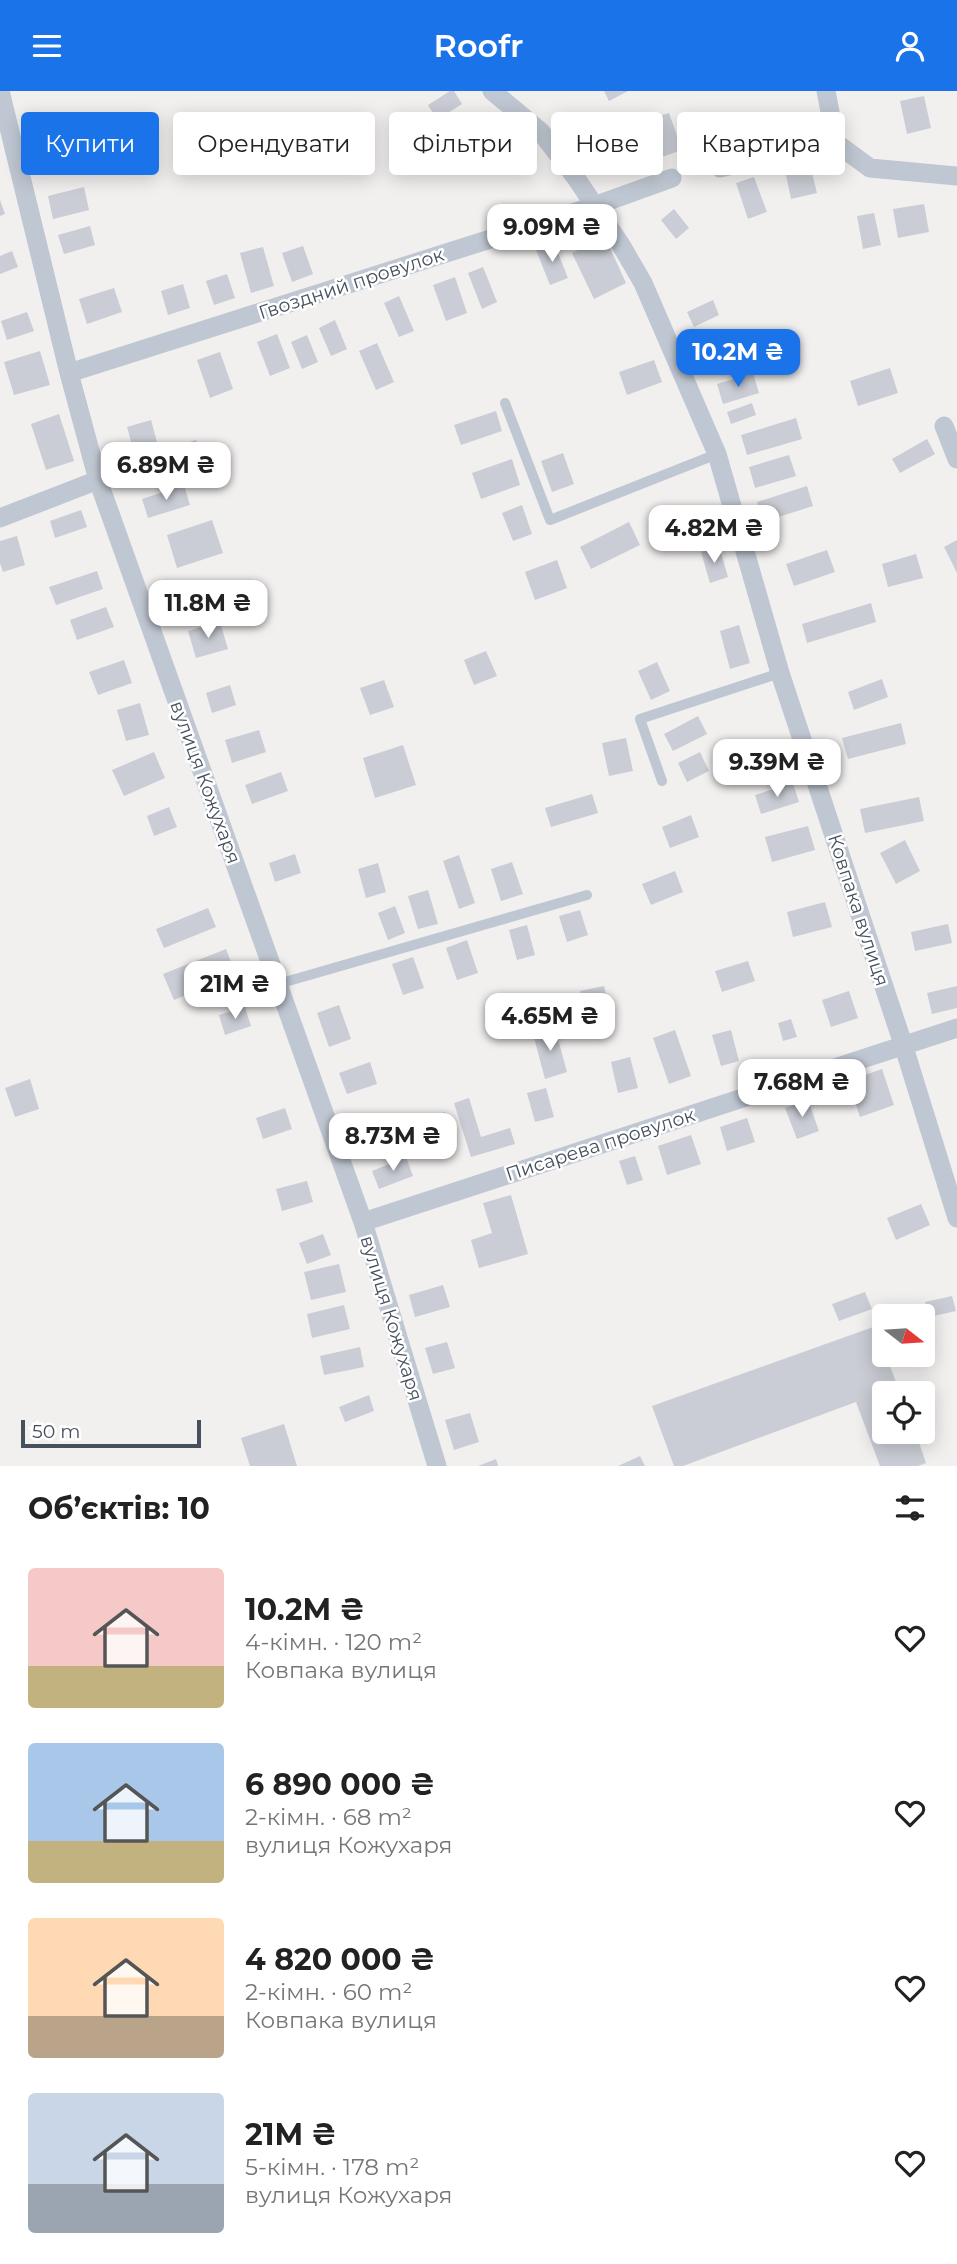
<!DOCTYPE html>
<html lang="uk">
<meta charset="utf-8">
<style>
:root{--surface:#fff;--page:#f2f2f2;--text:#222;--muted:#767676;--accent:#1a73e8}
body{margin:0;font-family:Montserrat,sans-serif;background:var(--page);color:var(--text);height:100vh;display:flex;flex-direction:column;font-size:26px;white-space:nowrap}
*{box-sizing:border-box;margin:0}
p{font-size:23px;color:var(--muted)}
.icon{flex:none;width:38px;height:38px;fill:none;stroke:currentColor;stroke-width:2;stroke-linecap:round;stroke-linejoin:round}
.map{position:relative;height:1375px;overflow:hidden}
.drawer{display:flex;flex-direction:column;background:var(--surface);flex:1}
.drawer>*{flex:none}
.guide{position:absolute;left:21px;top:21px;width:915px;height:63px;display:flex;gap:14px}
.needle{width:46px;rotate:107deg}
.buttons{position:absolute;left:872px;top:1213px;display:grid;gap:14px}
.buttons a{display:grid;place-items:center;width:63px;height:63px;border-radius:7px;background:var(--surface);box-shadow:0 4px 18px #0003;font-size:35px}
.scale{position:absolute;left:21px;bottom:18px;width:180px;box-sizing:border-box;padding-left:7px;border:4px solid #46505d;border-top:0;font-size:19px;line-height:24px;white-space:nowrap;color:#46505d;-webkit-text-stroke:5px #fff;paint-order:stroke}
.price{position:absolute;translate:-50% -60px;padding:0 16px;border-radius:14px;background:#fff;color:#222;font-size:23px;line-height:46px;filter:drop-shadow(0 2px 4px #0008)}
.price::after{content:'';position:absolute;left:50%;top:42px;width:21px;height:16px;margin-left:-10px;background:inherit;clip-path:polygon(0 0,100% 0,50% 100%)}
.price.selected{background:var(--accent);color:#fff}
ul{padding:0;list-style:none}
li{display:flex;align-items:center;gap:21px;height:175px;padding:0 28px}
li span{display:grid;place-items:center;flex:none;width:196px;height:140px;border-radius:7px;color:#555}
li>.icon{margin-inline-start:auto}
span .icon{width:84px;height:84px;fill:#fffc;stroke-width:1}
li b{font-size:30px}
h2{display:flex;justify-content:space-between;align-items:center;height:84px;padding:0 28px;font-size:30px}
.tag{padding:0 24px;border-radius:7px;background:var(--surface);box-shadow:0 4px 18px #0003;font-size:24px;line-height:63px}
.tag.selected{background:var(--accent);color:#fff}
header{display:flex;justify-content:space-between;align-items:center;height:91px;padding:0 28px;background:var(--accent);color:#fff;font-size:32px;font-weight:600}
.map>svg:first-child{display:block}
.building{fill:#cacdd5}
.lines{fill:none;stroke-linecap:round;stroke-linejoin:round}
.service{stroke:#bfc7d2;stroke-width:10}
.minor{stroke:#bfc7d2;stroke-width:19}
.labels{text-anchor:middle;stroke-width:5;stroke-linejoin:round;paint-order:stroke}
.street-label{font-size:19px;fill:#46505d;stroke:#fff}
</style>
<header><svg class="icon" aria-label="menu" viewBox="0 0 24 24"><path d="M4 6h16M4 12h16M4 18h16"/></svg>Roofr<svg class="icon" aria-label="person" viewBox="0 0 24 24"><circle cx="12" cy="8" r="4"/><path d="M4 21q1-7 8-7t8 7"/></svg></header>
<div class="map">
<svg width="957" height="1375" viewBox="0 0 957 1375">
<rect width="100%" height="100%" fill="#f2efef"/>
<!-- building -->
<path class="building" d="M450,0h4l8,13 -25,16 -9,-15z
M604,0h24l-19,10z
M924,5l7,32 -24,6 -7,-33z
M669,22l13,37 -20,7 -14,-37z
M804,23l4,22 -33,5 -3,-22z
M734,32l3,24 -26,4 -3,-25z
M71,37l6,18 -39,12 -5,-18z
M626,44l11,26 -20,9 -11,-27z
M811,78l6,24 -26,6 -5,-24z
M754,86l13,35 -19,7 -12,-36z
M84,96l5,23 -36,9 -5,-23z
M0,109l5,14 -5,2z
M924,113l5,28 -31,6 -5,-29z
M674,118l15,19 -13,11 -15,-19z
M874,122l7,32 -18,4 -6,-33z
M90,135l5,19 -31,9 -6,-19z
M605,146l21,46 -32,16 -22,-46z
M554,152l14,35 -18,7 -14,-35z
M303,155l10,28 -21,8 -10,-29z
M263,156l11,39 -23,7 -11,-40z
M12,160l6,16 -18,7v-18z
M483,176l14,35 -15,7 -14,-36z
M227,183l8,24 -21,7 -8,-24z
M455,186l12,36 -21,8 -13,-36z
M183,193l7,24 -22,7 -7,-24z
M114,197l8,24 -35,12 -8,-25z
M399,205l15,35 -15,6 -15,-34z
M713,209l6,15 -25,12 -7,-15z
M27,221l7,19 -27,9 -6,-19z
M335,229l12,29 -16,7 -12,-28z
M744,239l6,20 -37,11 -6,-21z
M277,243l13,34 -20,8 -13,-34z
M307,244l11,27 -16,7 -11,-27z
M377,252l17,39 -18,8 -17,-39z
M40,260l10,34 -36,10 -10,-33z
M220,261l13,37 -23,9 -13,-38z
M654,269l8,22 -35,13 -8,-23z
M890,277l8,25 -40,13 -8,-25z
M753,282l6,20 -36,11 -6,-20z
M752,312l4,12 -25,9 -4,-12z
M496,320l6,20 -41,14 -7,-20z
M59,323l15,47 -28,9 -15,-46z
M796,327l6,21 -55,16 -6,-20z
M151,329l6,22 -24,7 -6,-22z
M927,348l8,15 -35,19 -8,-14z
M196,349l6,19 -62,19 -6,-19z
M563,362l11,31 -22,8 -11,-31z
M789,364l7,21 -41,12 -6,-21z
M512,368l8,26 -39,14 -9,-26z
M184,394l6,20 -42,13 -6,-19z
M807,395l6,20 -50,16 -6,-20z
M522,414l10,29 -19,7 -11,-28z
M81,419l6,17 -32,11 -5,-17z
M212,429l11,33 -46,15 -10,-33z
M629,431l11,23 -49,24 -11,-22z
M17,445l8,29 -22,7 -3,-9v-22z
M957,449v33l-13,-26z
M719,455l9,31 -18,6 -9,-31z
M827,459l8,22 -41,14 -8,-22z
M916,463l7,24 -35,9 -6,-23z
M557,469l10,28 -32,12 -10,-28z
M97,480l6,18 -47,16 -7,-18z
M871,512l5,19 -69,21 -5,-19z
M106,516l8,20 -37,13 -7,-20z
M220,531l8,27 -32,9 -8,-27z
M739,534l11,38 -20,6 -10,-38z
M486,560l11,25 -23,9 -10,-25z
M124,569l8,23 -34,12 -9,-23z
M657,571l13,29 -19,9 -13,-29z
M882,588l6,18 -34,13 -6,-18z
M384,589l10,27 -24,8 -10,-27z
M230,594l6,20 -24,8 -6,-20z
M140,612l9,32 -23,6 -9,-31z
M698,625l9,18 -34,17 -9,-17z
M901,632l5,21 -58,15 -6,-21z
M259,639l7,22 -34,11 -7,-23z
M626,647l7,33 -24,5 -7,-33z
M403,654l13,40 -41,13 -12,-40z
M154,661l11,26 -41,18 -12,-26z
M700,661l9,19 -22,11 -9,-19z
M281,681l7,19 -36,13 -7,-19z
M793,692l6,19 -38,12 -6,-19z
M592,703l6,19 -47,14 -6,-19z
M919,706l5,24 -59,12 -5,-24z
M169,716l8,20 -23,9 -7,-20z
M691,724l8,22 -29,11 -8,-21z
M808,735l7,24 -43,12 -7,-25z
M905,749l15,31 -24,13 -16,-31z
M295,763l6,19 -26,9 -6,-19z
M459,764l16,48 -16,6 -16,-48z
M512,771l11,32 -22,7 -10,-32z
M378,772l8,29 -20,6 -8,-29z
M675,780l8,21 -32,13 -9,-21z
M428,799l10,34 -20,5 -10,-33z
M825,811l7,25 -39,10 -6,-25z
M395,815l10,27 -17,7 -10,-27z
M208,817l8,19 -52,21 -8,-19z
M580,819l8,25 -21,7 -8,-26z
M948,833l4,19 -37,8 -4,-19z
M527,834l8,30 -18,5 -8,-30z
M467,849l11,33 -21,7 -11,-32z
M226,858l10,26 -62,25 -11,-26z
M413,866l11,31 -21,7 -11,-31z
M748,870l7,20 -33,11 -7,-21z
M604,895l9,37 -24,6 -9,-38z
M957,895v22l-25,6 -5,-21z
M849,900l9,27 -27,9 -9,-27z
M339,914l12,34 -22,8 -12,-34z
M245,916l6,19 -26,9 -6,-20z
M791,928l6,18 -14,4 -5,-18z
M555,937l12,44 -22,7 -12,-45z
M675,939l16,46 -22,8 -16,-46z
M731,939l8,31 -18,5 -9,-31z
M630,966l8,31 -20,5 -7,-31z
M370,971l7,22 -30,10 -8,-21z
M882,978l12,36 -34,12 -12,-36z
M30,988l9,30 -24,8 -10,-29z
M546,997l8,29 -19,5 -8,-29z
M469,1007l12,39 29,-9 5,16 -44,13 -17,-54z
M808,1009l11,31 -22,8 -12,-31z
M285,1017l7,21 -29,10 -7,-21z
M445,1021l8,22 -27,9 -8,-22z
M747,1027l8,24 -28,9 -7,-24z
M691,1044l10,29 -34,11 -9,-29z
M635,1065l8,24 -16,5 -8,-24z
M406,1066l7,19 -34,13 -7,-18z
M307,1090l6,21 -31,9 -6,-22z
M511,1104l17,59 -49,14 -8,-28 21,-7 -9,-30z
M921,1113l9,21 -34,15 -9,-22z
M323,1143l8,21 -24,9 -8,-21z
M339,1173l7,28 -35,8 -7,-28z
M443,1194l7,22 -35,10 -6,-22z
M865,1201l7,17 -33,12 -7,-17z
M952,1205l4,15 -27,6 -4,-15z
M344,1214l6,24 -38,9 -5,-24z
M876,1235l8,22v7h2l14,38h-16v38h31l11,32 -8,3h-38l-24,-64 -173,64h-9l-22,-60z
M447,1251l8,26 -22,6 -8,-26z
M360,1256l4,20 -40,8 -4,-19z
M369,1304l5,16 -29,11 -6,-15z
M470,1322l9,29 -25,8 -9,-30z
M284,1333l13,42h-47l-9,-28z
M640,1365l5,10h-27z
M496,1368l2,7h-20z"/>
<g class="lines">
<!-- service -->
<path class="service" d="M505,312l45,117 167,-66
M662,690l-22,-62 140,-46
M278,893l309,-89"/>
<!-- minor -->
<path class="minor" d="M0,0l69,282 29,107 265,742 74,244
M492,0l48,40 36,47 45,67 22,38 74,171 63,219 123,371 54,174
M826,0l10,52
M720,77l116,-25 34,25 87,8
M69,282l525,-167 78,-28
M944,335l13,33
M0,427l98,-38
M363,1131l594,-194"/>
</g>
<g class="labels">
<!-- street labels -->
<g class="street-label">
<text transform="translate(351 192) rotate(-18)" y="7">Гвоздний провулок</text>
<text transform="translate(206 691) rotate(70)" y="7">вулиця Кожухаря</text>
<text transform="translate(859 819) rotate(72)" y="7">Ковпака вулиця</text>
<text transform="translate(600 1053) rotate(-18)" y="7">Писарева провулок</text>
<text transform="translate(392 1227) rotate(73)" y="7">вулиця Кожухаря</text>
</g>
</g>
</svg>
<div class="buttons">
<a><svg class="needle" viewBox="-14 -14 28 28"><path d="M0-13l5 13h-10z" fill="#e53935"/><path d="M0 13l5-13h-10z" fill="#767676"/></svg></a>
<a><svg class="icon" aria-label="locate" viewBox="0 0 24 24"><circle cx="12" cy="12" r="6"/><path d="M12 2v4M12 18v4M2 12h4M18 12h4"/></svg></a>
</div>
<div class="scale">50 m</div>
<b class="price" style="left:552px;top:173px">9.09M ₴</b>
<b class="price selected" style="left:738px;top:298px">10.2M ₴</b>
<b class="price" style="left:166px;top:411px">6.89M ₴</b>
<b class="price" style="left:714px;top:474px">4.82M ₴</b>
<b class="price" style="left:208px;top:549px">11.8M ₴</b>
<b class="price" style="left:777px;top:708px">9.39M ₴</b>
<b class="price" style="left:235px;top:930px">21M ₴</b>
<b class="price" style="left:550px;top:962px">4.65M ₴</b>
<b class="price" style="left:802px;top:1028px">7.68M ₴</b>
<b class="price" style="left:393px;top:1082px">8.73M ₴</b>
<div class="guide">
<a class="tag selected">Купити</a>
<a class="tag">Орендувати</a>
<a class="tag">Фільтри</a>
<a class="tag">Нове</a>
<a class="tag">Квартира</a>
</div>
</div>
<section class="drawer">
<h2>Об’єктів: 10<svg class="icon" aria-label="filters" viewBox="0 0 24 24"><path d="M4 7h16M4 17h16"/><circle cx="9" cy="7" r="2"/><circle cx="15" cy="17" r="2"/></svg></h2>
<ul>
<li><span style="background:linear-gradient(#f6c9c9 70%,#c2b280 0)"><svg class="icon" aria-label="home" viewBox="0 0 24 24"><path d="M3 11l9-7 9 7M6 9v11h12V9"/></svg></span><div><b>10.2M ₴</b><p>4-кімн. · 120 m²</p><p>Ковпака вулиця</p></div><svg class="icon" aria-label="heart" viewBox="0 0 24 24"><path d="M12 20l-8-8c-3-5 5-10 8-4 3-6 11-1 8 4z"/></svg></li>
<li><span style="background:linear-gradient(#a9c7e8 70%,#c2b280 0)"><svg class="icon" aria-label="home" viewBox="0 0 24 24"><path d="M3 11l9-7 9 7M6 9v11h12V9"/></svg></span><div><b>6 890 000 ₴</b><p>2-кімн. · 68 m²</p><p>вулиця Кожухаря</p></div><svg class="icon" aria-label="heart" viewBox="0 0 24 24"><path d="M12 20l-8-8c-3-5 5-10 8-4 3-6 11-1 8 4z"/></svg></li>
<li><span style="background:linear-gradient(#ffd9b3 70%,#b9a48a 0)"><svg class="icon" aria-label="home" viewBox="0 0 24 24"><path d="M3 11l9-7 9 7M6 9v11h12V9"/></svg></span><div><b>4 820 000 ₴</b><p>2-кімн. · 60 m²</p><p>Ковпака вулиця</p></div><svg class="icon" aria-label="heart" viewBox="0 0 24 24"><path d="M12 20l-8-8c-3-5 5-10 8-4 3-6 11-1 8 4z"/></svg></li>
<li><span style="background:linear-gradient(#c9d6e8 65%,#9aa5b1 0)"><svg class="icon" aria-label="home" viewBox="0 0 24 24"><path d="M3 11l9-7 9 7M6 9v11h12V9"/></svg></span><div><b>21M ₴</b><p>5-кімн. · 178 m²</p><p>вулиця Кожухаря</p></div><svg class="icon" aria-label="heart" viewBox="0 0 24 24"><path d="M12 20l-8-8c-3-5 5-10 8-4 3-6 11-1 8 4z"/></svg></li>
</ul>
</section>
